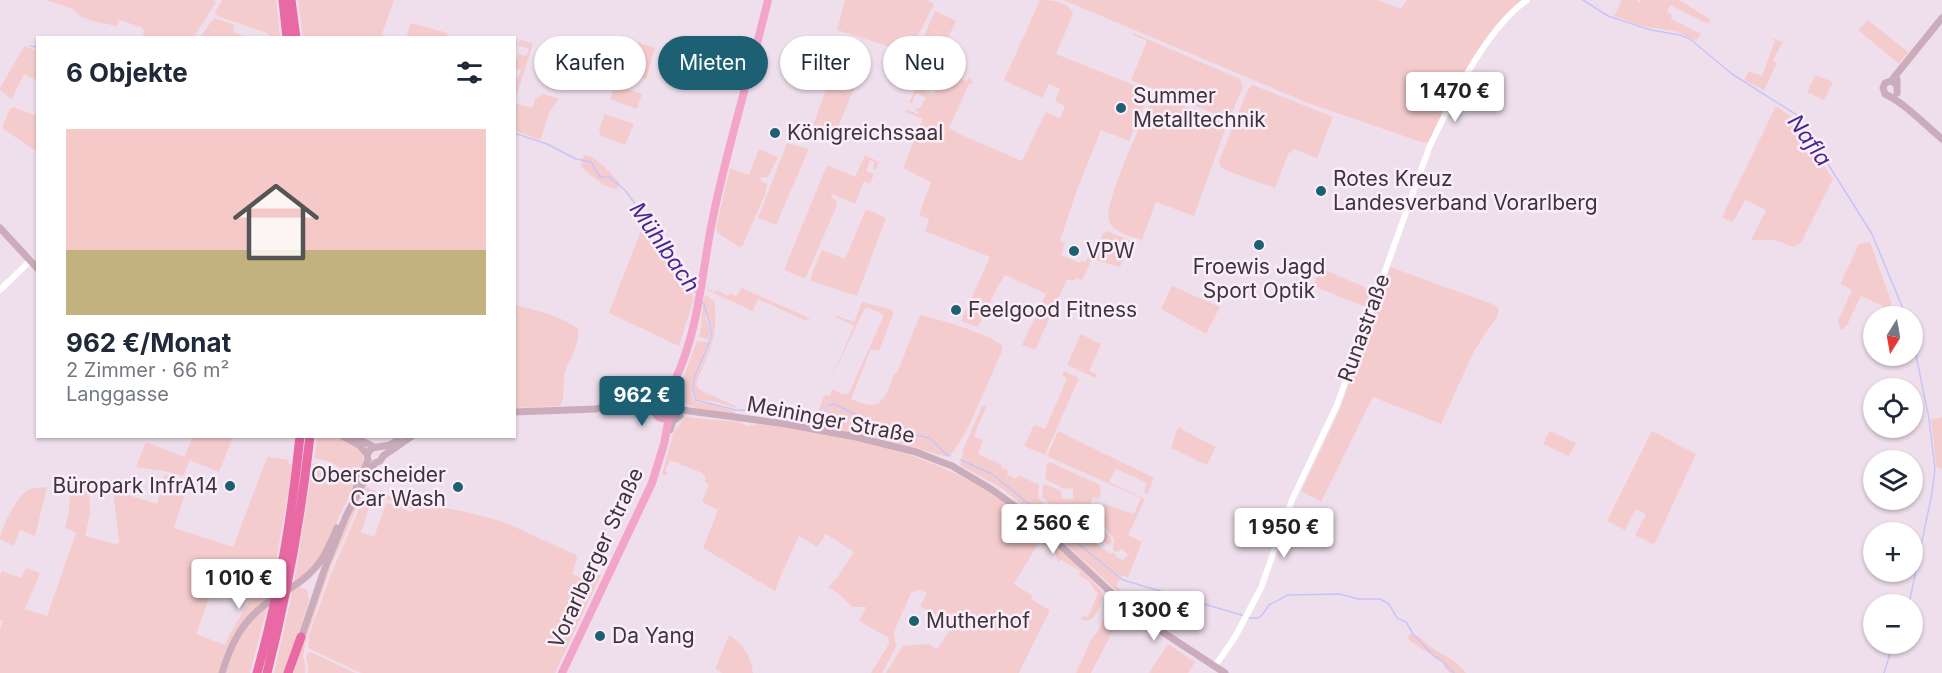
<!DOCTYPE html>
<html lang="de">
<meta charset="utf-8">
<style>
:root{--surface:#fff;--page:#f2f2f3;--text:#1f2937;--muted:#747a83;--line:#e0e1e3;--accent:#1d6073}
body{margin:0;font-family:Inter,sans-serif;background:var(--page);color:var(--text);height:100vh;display:flex;flex-direction:column;font-size:22px;white-space:nowrap}
*{box-sizing:border-box;margin:0}
p{font-size:20px;color:var(--muted)}
.icon{flex:none;width:33px;height:33px;fill:none;stroke:currentColor;stroke-width:2;stroke-linecap:round;stroke-linejoin:round}
.map{position:relative;flex:1;overflow:hidden}
.side{position:absolute;left:36px;top:36px;width:480px;height:402px;display:flex;flex-direction:column;background:var(--surface);border-radius:0px;box-shadow:0 2px 4px #0004}
.side>*{flex:none}
.top-card{position:absolute;left:534px;top:36px;width:570px;height:54px;display:flex;gap:12px}
.needle{width:39px;rotate:191deg}
.tools{position:absolute;left:1863px;top:306px;display:grid;gap:12px}
.tools a{display:grid;place-items:center;width:60px;height:60px;border-radius:50%;background:var(--surface);box-shadow:0 2px 4px #0004;font-size:30px}
.price{position:absolute;translate:-50% -51px;padding:0 14px;border-radius:6px;background:#fff;color:#222;font-size:20px;line-height:39px;filter:drop-shadow(0 2px 3px #0008)}
.price::after{content:'';position:absolute;left:50%;top:36px;width:18px;height:14px;margin-left:-9px;background:inherit;clip-path:polygon(0 0,100% 0,50% 100%)}
.price.current{background:var(--accent);color:#fff}
ul{padding:0;list-style:none}
li{display:grid;align-content:center;gap:12px;height:318px;padding:0 30px}
li+li{border-top:2px solid var(--line)}
li span{display:grid;place-items:center;height:186px;border-radius:0px;color:#555}
li>.icon{margin-inline-start:auto}
span .icon{width:108px;height:108px;fill:#fffc;stroke-width:1}
li b{font-size:26px}
h2{display:flex;justify-content:space-between;align-items:center;height:72px;padding:0 30px;font-size:26px}
.tag{padding:0 21px;border-radius:27px;background:var(--surface);box-shadow:0 2px 4px #0004;font-size:21px;line-height:54px}
.tag.current{background:var(--accent);color:#fff}
.map>svg:first-child{display:block}
.green{fill:#f5ccce;fill-rule:evenodd}
.lines{fill:none;stroke-linecap:round;stroke-linejoin:round}
.stream{stroke:#c7c4fa;stroke-width:1.5}
.tertiary{stroke:#fff;stroke-width:6}
.secondary{stroke:#caacba;stroke-width:7}
.primary{stroke:#f2a5c8;stroke-width:8}
.motorway{stroke:#e969a4;stroke-width:9}
.poi-dot{fill:#1d6073;stroke:#fcedfa;stroke-width:2}
.labels{text-anchor:middle;stroke-width:5;stroke-linejoin:round;paint-order:stroke}
.poi-label{font-size:21px;fill:#3c363b;stroke:#fcedfa;text-anchor:start}
.street-label{font-size:21px;fill:#3c363b;stroke:#fcedfa}
.water-label{font-size:22px;font-style:italic;fill:#422a8e;stroke:#fcedfa}
</style>
<div class="map">
<svg width="1942" height="673" viewBox="0 0 1942 673">
<rect width="100%" height="100%" fill="#efdfec"/>
<!-- green -->
<path class="green" d="M46,0h166l4,2 -22,35 -52,1 2,-7 -3,-4 -22,-7 -2,6c-13,-3 -37,-5 -44,-17z
M222,0h54l4,37h-9l-4,-4 -50,-17 -2,-3z
M298,0h96l-13,37 -78,1z
M845,0h82l7,4 -25,49 -72,-23z
M1040,0c12,0 30,2 33,14l-17,40 90,36 2,6 -19,45 -28,-11 -24,60 -17,51 5,2 -4,12 19,8 1,-3 4,2 4,-5 3,1 11,-24 4,-3 24,10 -11,26 -28,-8 -10,21 -6,-2 -2,3 -7,-2 -31,69 -3,1 -11,-4 24,-51 -41,-19 -8,13 -19,39 -17,-6 29,-64 -65,-26 4,-12 -10,-4 12,-33 -28,-14 20,-49 -18,-7 1,-3 12,5 1,-2 -4,-2 1,-2 3,1 7,-11 -10,-5 -4,10h-3l7,-16 18,8 11,-26 13,5 3,5 6,2 2,-4 4,5 -1,2h-3l-20,44 15,8 58,25 24,-49 14,6 5,-12 -10,-5 5,-12 -11,-5 -7,14 -38,-18z
M1063,0h315l23,9 6,-9h116l-19,17 -75,124 -5,2 -116,-40z
M1622,0h15l3,2 1,-2h38l32,20 -3,4 -38,-19 -3,7 5,3 -1,4 30,15 -5,7 -18,-9 -35,-6 -29,-10z
M935,11l21,10 -15,31 -6,-2 3,-6 -6,-3 -3,6 2,1 -3,10 -12,-4z
M214,18l21,7 -2,7 9,3v2h-42z
M1868,20l40,32 -9,12 -41,-34z
M411,23l37,10 -1,4h-41z
M1133,33l107,46 3,8 -12,28 -8,2 -92,-37 16,-39 -14,-6z
M1769,37l14,5 -10,18 4,3 -13,27 -20,-10 5,-9 13,5 13,-35z
M520,39l13,5 -18,56v-23l3,1 3,-8 -6,-2v-7h1l3,-7 7,2 3,-7 -11,-4z
M630,40l25,8 -9,31 -26,-9z
M24,46l13,5v30l-13,-7 -12,25 -12,-9v-2z
M833,70l25,10 -25,58 -20,-7 -1,-3z
M1816,75l17,7 -9,18 -17,-8z
M615,85l27,9 -5,15 -27,-10z
M1253,85l80,32 -16,41 -24,-9 -1,4 -3,-1 -14,36 -50,-18 -5,-5 -1,-4 29,-72z
M543,94l16,5 -9,12 -10,29 -25,-9v-28l17,5 4,-10z
M1158,96l63,25 5,6 -32,89 -38,-14 -14,38c-10,-3 -26,-7 -32,-17 -10,-15 33,-102 41,-121l2,-4z
M1776,106l19,13 3,7 35,53 -32,64 -7,4 -19,-7h-24l15,-30 -21,-10 -12,22 -11,-5z
M13,107l24,9v36l-35,-24 7,-18z
M605,114l29,10 -9,21 -24,-9 -2,-7z
M787,143l22,6 -33,76 -18,-7z
M759,149l19,8 -10,20h-7l-1,3 7,4 -2,11 -22,50 -4,2 -21,-14 -2,-5 14,-60 19,7z
M585,155c11,1 27,19 35,28l-4,7 -14,-6 -21,-17 1,-8z
M865,155l14,7 -3,8 -3,-1 1,-7 -4,-2 -4,11 8,3 -4,10 -6,-3 -9,23 -23,-10 -1,3 5,3 1,5 -31,72 -3,1 -19,-8 43,-105 28,12z
M866,209l20,9 -29,78 -46,-15v-5l11,-26 23,9z
M645,220l34,48 15,30 -15,48 -70,-33z
M1870,242l21,59v5l-6,1 -24,-11 -14,29 -4,4h-3l-2,-8 14,-31 -12,-6 19,-40z
M1390,267l105,38 4,4 -1,6 -24,36 -33,73 -68,-27 -52,105 -20,-11 37,-77z
M1320,268l54,23 -6,14 -5,1 -50,-20z
M706,286l9,7 1,-3 12,6 2,-3 6,3 6,-8 69,31 -7,1 -46,-21 -5,12 -44,-20z
M1172,286l48,21 -14,27 -45,-25z
M705,295l9,6c5,34 -4,49 -17,79v6l3,4 35,16 1,2 -24,-7 -14,-1 -4,-6c-2,-30 30,-48 13,-80l-2,3 5,13 -1,10 -10,-3c4,-15 2,-30 6,-42z
M862,302l28,7 4,3 -15,39 -8,-2 -20,50c29,13 33,3 43,-25l3,-1 23,-58c15,3 74,20 82,31v5c-10,21 -39,97 -54,106l-68,-19 -66,-12 1,-2c12,0 8,-11 15,-18l-2,-2 -2,1 -5,15 -6,1 9,-26 6,1 2,-7 10,5 7,-1 35,-78 -15,-7h-4l-36,75 25,-57 -18,-9 -1,-2 19,7z
M515,305c20,5 47,11 63,24 3,14 -9,30 -13,43 -3,11 1,25 -5,34l-45,2z
M1081,334l20,10 -12,27 8,4 -1,3 -29,-13z
M697,341l12,1 -16,39 -1,15 5,6 18,3 21,7 -1,1c-14,0 -52,-2 -54,-18 -2,-10 12,-43 16,-54z
M1064,371l15,7 -34,77 -21,-9 10,-21 11,4 22,-50 -5,-3z
M987,405l-13,31 9,4 -5,14 24,11 -1,2 7,3 -1,4 9,5 3,-4 20,10 -1,13 13,11 -4,4 3,3 4,-4 25,20 14,-8h4l13,13 2,5 -3,3 -11,-7 -3,5 14,10h6l1,4 7,3 5,-5 -6,-6 -5,3 -4,-2 1,-11 -14,-18 3,-7 2,1 1,-2 -6,-3 4,-6 30,10 7,-16 -94,-42 11,-25 96,47 -7,17 -3,-4 3,-8 -31,-14 -7,13 36,17 -17,36 14,7 -14,35 -6,-2 -6,11 4,3 -1,4 -95,-87 -23,-18 -41,-23 3,-11 -1,-2 20,-46z
M686,417l53,5 9,4 10,-2c103,13 192,31 275,99 24,20 46,45 68,67 3,11 -6,37 -20,29l1,-3 6,1 10,-24 -3,-2 -5,-9 -11,-7 1,-4 -19,-11 -3,2 -3,-11 -16,-9 -25,42 19,12 -2,3 19,11 -31,63h-133l17,-27 25,-2 9,5 12,-17 -5,-11 -24,-15 7,-13 -9,-3 -7,3 -15,34 -2,7 2,13 -14,26h-11l19,-31 -2,-1 1,-3 -30,-17 7,-14h-14l-13,-13 -11,-7 9,-9 17,-26 -28,-18 -9,13 -18,-11 -18,39 -6,16 -72,-43 15,-38 -16,-8 7,-18 -4,-2v-5l-3,-4 -32,-13 -5,11 3,2 -3,2 -3,-1 12,-43z
M1942,417v52l-4,-1 -2,-4 -5,-44z
M1181,426v3l35,18 -9,18 -36,-17 6,-18z
M1550,431l26,12 -7,13 -26,-12z
M1652,431l44,23 -41,89 -2,1 -18,-9 11,-21 -10,-5 -11,21 -18,-9z
M193,437h40l-14,35 -29,-12 -7,16 -19,-5 -28,-4 10,-25 38,15z
M315,437c18,0 46,1 49,24l-7,16 -27,-15 -16,-4 3,-16z
M269,457l20,3 -1,3 4,2 -4,30 -19,104c-30,19 -39,41 -50,74h-219v-44l3,-8 -3,-1v-44l2,-5 19,7 5,-10 14,5 -15,36 22,7 29,-83 -11,-5 4,-17 1,-23 2,-3 17,-2 1,31 -5,22 30,8 4,-1v-2l-6,-51 44,14 8,-29 24,7 -15,46 59,19 34,-89zM215,583l36,14c-8,17 -19,31 -26,48l-29,-11z
M1050,462l50,23 1,7 -2,7 -6,-2c-2,5 -11,27 -15,30l-3,-1 -33,-29 1,-11 2,-2 16,7 1,8h11v-10l-10,-1 -18,-9 2,-15z
M313,463l23,6 20,12 -35,75 -8,10 -19,17z
M47,487l-12,49 -15,-6 -6,16 -14,-7c0,-10 18,-44 28,-49 6,-3 13,-2 19,-3z
M366,487l19,8 29,7v5l-3,2 -10,-6 -34,-8 -5,1 -31,70 -25,74 -3,16 3,14 -1,3h-11c10,-36 22,-71 35,-106 10,-27 20,-57 37,-80z
M366,498l6,2 -11,32 13,5 12,-34 12,2 12,7 5,-2 4,-7h3l49,10 33,9 72,33 1,4 -5,15 12,5 8,2 5,-6h4l-46,98h-194l-53,-25 1,-13 20,-56 33,-77z
M300,587l7,3 2,11 -24,72h-11l19,-83z
M268,605l-18,68h-24c8,-33 17,-45 42,-68z
M1117,611l5,2 -31,60h-15l16,-35 6,-7 8,-16z
M1410,634c12,1 14,9 24,15 15,10 20,9 32,24h-16l-6,-6 -2,-6 -31,-19 -3,-4z
M729,635c15,10 22,21 24,38h-31l-7,-4z
M1168,644l27,18 -7,11h-39z
M309,652l4,1 42,20h-47v-6l-2,-11z"/>
<g class="lines">
<!-- stream -->
<path class="stream" d="M1583,0l25,16 43,14 29,5 10,4 42,35 65,41 75,119 34,82
M30,46l6,1
M514,133l33,11 29,15 15,3 9,15h9l16,13 66,90 2,9 4,5
M701,300l3,4c2,10 8,22 7,32 -3,20 -26,44 -15,64l40,10 28,1 53,11 5,-1 5,-15 7,-2 49,24 47,10 16,16 4,2
M961,460l31,14 131,106 122,36
M1909,604l23,-111 3,-24 -6,-50 -17,-84
M1249,618h9l5,-4 6,-9 19,-10 52,-1 18,5h22l9,5 8,14 9,4 7,12 21,22 8,5 12,12
M1884,673l9,-29"/>
<!-- tertiary -->
<path class="tertiary" d="M0,290l31,-30
M1215,666l20,-29 26,-49 31,-88 45,-95 92,-257c21,-45 57,-120 98,-148"/>
<!-- secondary -->
<path class="secondary" d="M1891,81l51,-63
M1896,84l-5,-3 -6,2 -2,5 2,6c21,10 39,30 57,45
M1897,93v-14
M0,228l38,41
M640,401l21,-9 12,-12
M675,409l111,15 70,13 60,15 36,14 39,23 38,27 103,96 93,61
M632,410h14l10,3
M514,412l82,-3 7,-2h31l23,-4
M670,430l3,-9 7,-5
M342,436l17,9 8,9
M353,436l21,11
M367,454l5,-6 18,-3 8,-5
M355,491l13,-31 -1,-6
M300,641l25,-73 21,-52 24,-46 5,-7 5,-2 3,-5 29,-20
M222,673c9,-30 21,-54 48,-72 15,-10 32,-18 45,-33 10,-11 16,-26 22,-40"/>
<!-- primary -->
<path class="primary" d="M662,399l9,2 4,5 -1,7c-5,7 -19,8 -19,-4 0,-8 10,-11 14,-17 2,-4 4,-8 6,-12 25,-52 27,-113 39,-168 15,-71 37,-141 54,-212
M562,673l90,-190 12,-39 5,-26"/>
<!-- motorway -->
<path class="motorway" d="M283,0l4,38
M291,0l5,38
M257,673c22,-77 35,-157 43,-237
M267,673c20,-78 34,-157 43,-237
M288,673l13,-36"/>
</g>
<!-- markers -->
<g class="poi-dot">
<circle cx="1121" cy="108" r="6"/>
<circle cx="775" cy="133" r="6"/>
<circle cx="1321" cy="191" r="6"/>
<circle cx="1259" cy="245" r="6"/>
<circle cx="1074" cy="251" r="6"/>
<circle cx="956" cy="310" r="6"/>
<circle cx="230" cy="486" r="6"/>
<circle cx="458" cy="487" r="6"/>
<circle cx="914" cy="621" r="6"/>
<circle cx="600" cy="636" r="6"/>
</g>
<g class="labels">
<!-- poi labels -->
<g class="poi-label">
<text x="1133" y="103">Summer<tspan x="1133" dy="24">Metalltechnik</tspan></text>
<text x="787" y="140">Königreichssaal</text>
<text x="1333" y="186">Rotes Kreuz<tspan x="1333" dy="24">Landesverband Vorarlberg</tspan></text>
<text x="1086" y="258">VPW</text>
<text x="1259" y="274" text-anchor="middle">Froewis Jagd<tspan x="1259" dy="24">Sport Optik</tspan></text>
<text x="968" y="317">Feelgood Fitness</text>
<text x="446" y="482" text-anchor="end">Oberscheider<tspan x="446" dy="24">Car Wash</tspan></text>
<text x="218" y="493" text-anchor="end">Büropark InfrA14</text>
<text x="926" y="628">Mutherhof</text>
<text x="612" y="643">Da Yang</text>
</g>
<!-- street labels -->
<g class="street-label">
<text transform="translate(1364 328) rotate(-70)" y="7">Runastraße</text>
<text transform="translate(831 420) rotate(11)" y="7">Meininger Straße</text>
<text transform="translate(596 558) rotate(-65)" y="7">Vorarlberger Straße</text>
</g>
<!-- water labels -->
<g class="water-label">
<text transform="translate(1810 140) rotate(54)" y="8">Nafla</text>
<text transform="translate(665 247) rotate(55)" y="8">Mühlbach</text>
</g>
</g>
</svg>
<div class="tools">
<a><svg class="needle" viewBox="-14 -14 28 28"><path d="M0-13l5 13h-10z" fill="#e53935"/><path d="M0 13l5-13h-10z" fill="#747a83"/></svg></a>
<a><svg class="icon" aria-label="locate" viewBox="0 0 24 24"><circle cx="12" cy="12" r="6"/><path d="M12 2v4M12 18v4M2 12h4M18 12h4"/></svg></a>
<a><svg class="icon" aria-label="layers" viewBox="0 0 24 24"><path d="M12 4l9 5-9 5-9-5zM3 14l9 5 9-5"/></svg></a>
<a>+</a>
<a>−</a>
</div>
<b class="price" style="left:1455px;top:123px">1 470 €</b>
<b class="price current" style="left:642px;top:427px">962 €</b>
<b class="price" style="left:1053px;top:555px">2 560 €</b>
<b class="price" style="left:1284px;top:559px">1 950 €</b>
<b class="price" style="left:239px;top:610px">1 010 €</b>
<b class="price" style="left:1154px;top:642px">1 300 €</b>
<div class="top-card">
<a class="tag">Kaufen</a>
<a class="tag current">Mieten</a>
<a class="tag">Filter</a>
<a class="tag">Neu</a>
</div>
<section class="side">
<h2>6 Objekte<svg class="icon" aria-label="filters" viewBox="0 0 24 24"><path d="M4 7h16M4 17h16"/><circle cx="9" cy="7" r="2"/><circle cx="15" cy="17" r="2"/></svg></h2>
<ul>
<li><span style="background:linear-gradient(#f6c9c9 65%,#c2b280 0)"><svg class="icon" aria-label="home" viewBox="0 0 24 24"><path d="M3 11l9-7 9 7M6 9v11h12V9"/></svg></span><div><b>962 €/Monat</b><p>2 Zimmer · 66 m²</p><p>Langgasse</p></div></li>
</ul>
</section>
</div>
